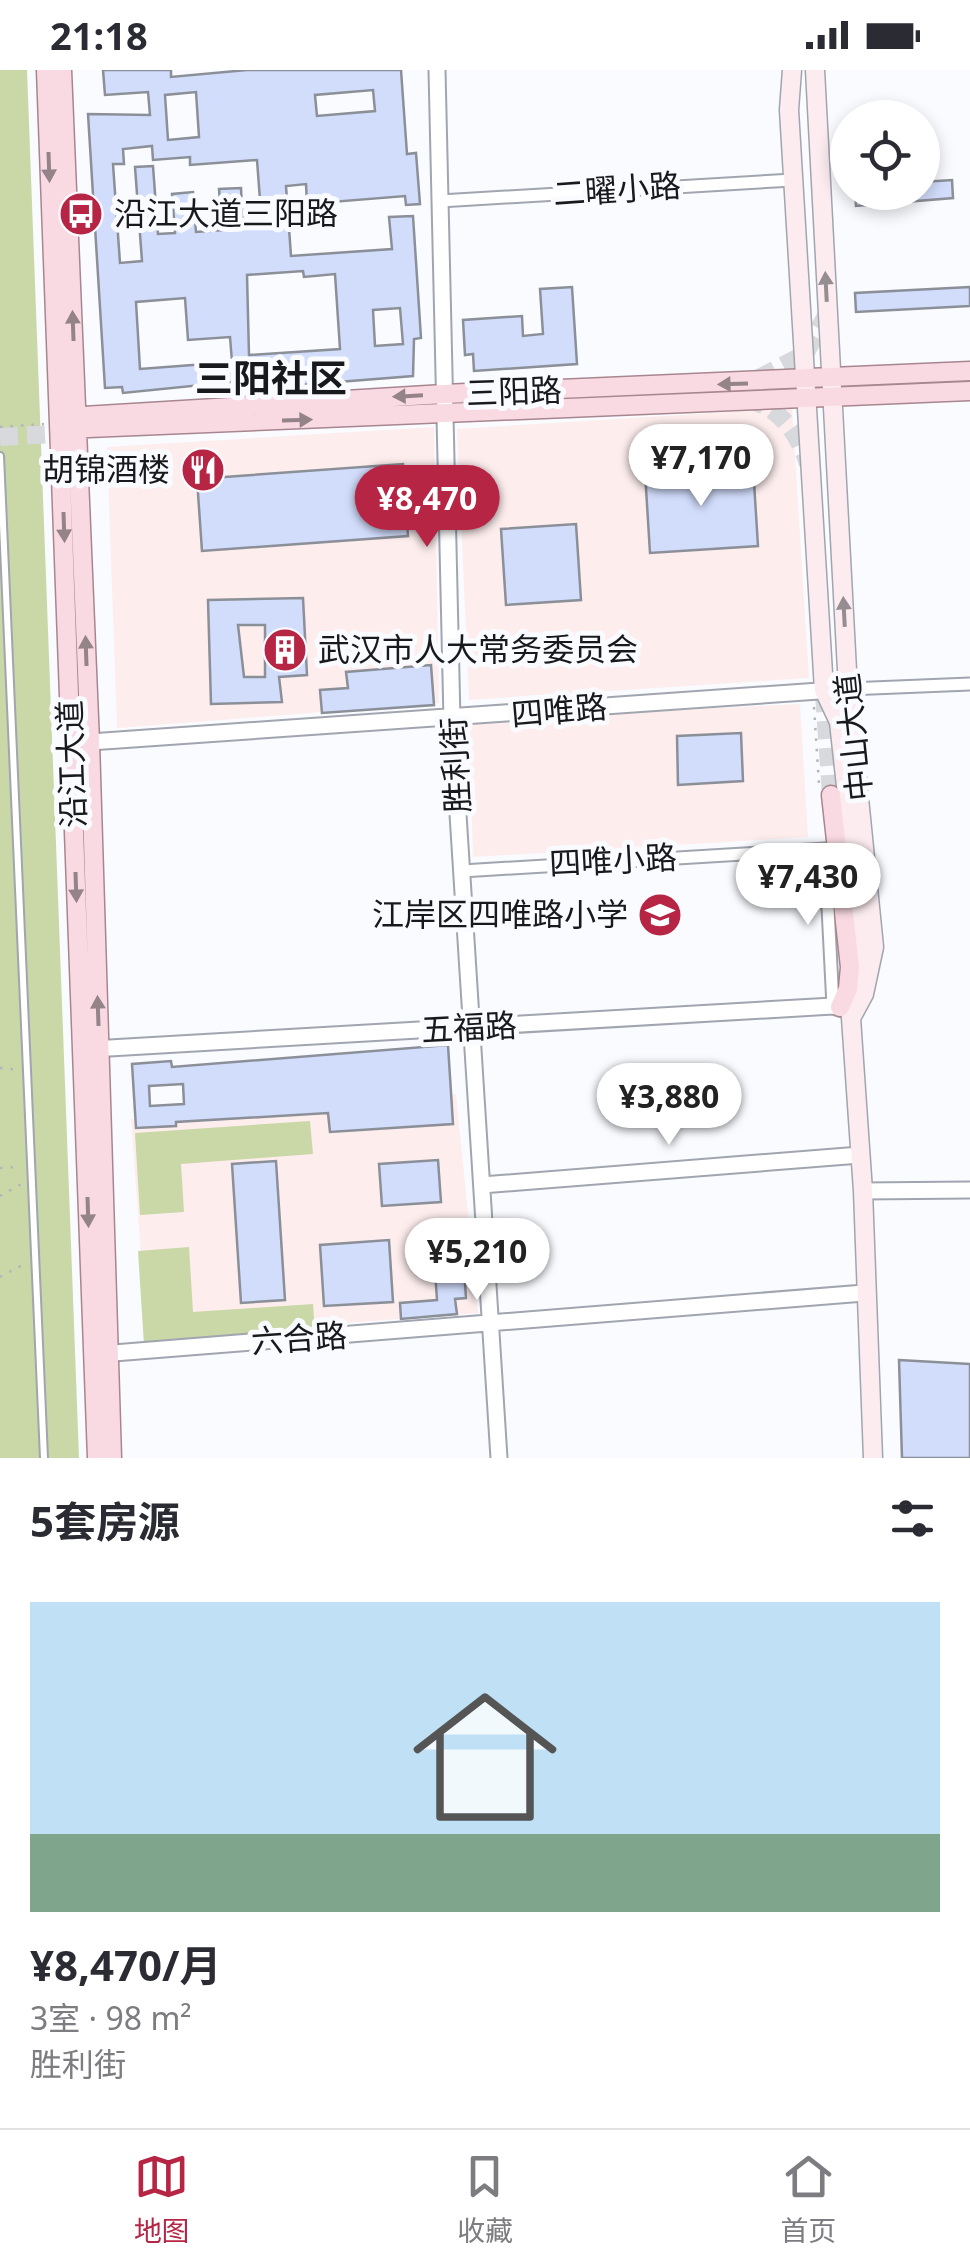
<!DOCTYPE html>
<html lang="zh">
<meta charset="utf-8">
<style>
:root{--surface:#fff;--page:#f2f2f3;--text:#2b2b33;--muted:#7c7c81;--line:#e1e1e2;--accent:#b72545}
body{margin:0;font-family:"Noto Sans","Noto Sans SC",sans-serif;background:var(--page);color:var(--text);height:100vh;display:flex;flex-direction:column;font-size:38px;white-space:nowrap}
*{box-sizing:border-box;margin:0}
p{font-size:32px;color:var(--muted)}
.icon{flex:none;width:55px;height:55px;fill:none;stroke:currentColor;stroke-width:2;stroke-linecap:round;stroke-linejoin:round}
.map{position:relative;height:1388px;overflow:hidden}
.sheet{display:flex;flex-direction:column;background:var(--surface);flex:1}
.sheet>*{flex:none}
.tools{position:absolute;left:830px;top:30px;display:grid;gap:20px}
.tools a{display:grid;place-items:center;width:110px;height:110px;border-radius:50%;background:var(--surface);box-shadow:0 5px 15px #0003;font-size:50px}
.price{position:absolute;translate:-50% -85px;padding:0 22px;border-radius:35px;background:#fff;color:#222;font-size:32px;line-height:65px;filter:drop-shadow(0 2px 5px #0008)}
.price::after{content:'';position:absolute;left:50%;top:60px;width:30px;height:22px;margin-left:-15px;background:inherit;clip-path:polygon(0 0,100% 0,50% 100%)}
.price.current{background:var(--accent);color:#fff}
ul{padding:0;list-style:none}
li{display:grid;align-content:center;gap:20px;height:530px;padding:0 30px}
li span{display:grid;place-items:center;height:310px;border-radius:0px;color:#555}
li>.icon{margin-inline-start:auto}
span .icon{width:180px;height:180px;fill:#fffc;stroke-width:1}
li b{font-size:42px}
h2{display:flex;justify-content:space-between;align-items:center;height:120px;padding:0 30px;font-size:42px}
.status{display:flex;justify-content:space-between;align-items:center;height:70px;padding:0 50px;background:var(--surface);direction:ltr}
.status svg{height:28px;fill:currentColor}
.dock{display:flex;justify-content:space-around;align-items:center;height:140px;border-top:2px solid var(--line);background:var(--surface);font-size:28px;color:var(--muted)}
.dock a{display:grid;justify-items:center;gap:5px}
.dock .current{color:var(--accent)}
.map>svg:first-child{display:block}
.commercial{fill:#fdeded}
.green{fill:#cad7a6}
.building{fill:#d2ddfc;stroke:#8b8f98;stroke-width:2.5;fill-rule:evenodd}
.lines{fill:none;stroke-linecap:round;stroke-linejoin:round}
.primary-tunnel{stroke:#d7d9dd;stroke-width:18;stroke-dasharray:18 9;stroke-linecap:butt}
.service-casing{stroke:#a1a5af;stroke-width:10}
.minor-casing{stroke:#a1a5af;stroke-width:15}
.tertiary-casing{stroke:#a1a5af;stroke-width:19}
.secondary-casing{stroke:#a1a5af;stroke-width:21}
.primary-casing{stroke:#a88690;stroke-width:21}
.path{stroke:#b3b5b9;stroke-width:2.5;stroke-dasharray:2.5 8;stroke-linecap:butt}
.service{stroke:#fff;stroke-width:6}
.minor{stroke:#fff;stroke-width:11}
.tertiary{stroke:#fff;stroke-width:15}
.secondary{stroke:#fcecf0;stroke-width:18}
.primary{stroke:#f9dae2;stroke-width:18}
.oneway{fill:#948389}
.oneway2{fill:#958d91}
.labels{text-anchor:middle;stroke-width:10;stroke-linejoin:round;paint-order:stroke}
.street-label{font-size:32px;fill:#18191d;stroke:#f9fbff}
.poi-label{font-size:32px;fill:#18191d;stroke:#f9fbff;text-anchor:start}
.quarter-label{font-size:38px;font-weight:bold;fill:#18191d;stroke:#f9fbff}
</style>
<div class="status"><b>21:18</b><svg viewBox="0 0 49 12"><path d="M0 12V9h3v3zM5 12V6h3v6zM10 12V3h3v9zM15 12V0h3v12zM26 1h20v11H26zM47 4h2v5h-2z"/></svg></div>
<div class="map">
<svg width="970" height="1388" viewBox="0 0 970 1388">
<rect width="100%" height="100%" fill="#f9fbff"/>
<!-- commercial -->
<path class="commercial" d="M792,338l17,270 -340,22 -12,-271z
M434,357l5,276 -322,25 -10,-281z
M800,634l8,133 -335,20 -4,-136z
M456,1024l22,219 -331,25 -16,-219z"/>
<!-- green -->
<path class="green" d="M0,0h27l52,1388h-79z
M310,1051l3,33 -132,10 3,48 -44,3 -5,-82z
M189,1177l4,65 120,-8 2,28 -171,13 -6,-94z"/>
<!-- building -->
<path class="building" d="M103,0h68v7l76,-7h154l6,84 9,-1 4,51 -14,1 -1,-9 -98,8 -1,-20 -20,2 5,70 101,-7 -3,-32 24,-1 8,122 -7,1 -1,37 -150,12 -1,-9 -139,14 -1,-6 -17,1 -17,-274 62,1 -2,-23 -43,3zM373,20l2,21 -58,5 -2,-21zM196,22l3,45 -31,3 -3,-45zM152,76l1,14 37,-3v8l67,-5 5,67 -19,1 -2,-40 -22,1 3,41 -26,2 -3,-40 -21,2 3,39 -17,1 -5,-68 -18,1 7,94 -22,2 -7,-99h11l-1,-15zM303,201l1,6 31,-3 5,75 -91,6 -2,-80zM185,228l3,42 42,-3 2,25 -92,7 -4,-67zM400,238l3,36 -28,2 -2,-36z
M952,110l1,18 -97,8 -1,-14h67v-10z
M572,217l5,77 -103,7 -1,-17 -8,1 -2,-35 59,-4 1,20 20,-2 -3,-45z
M970,217v19l-114,6 -1,-19z
M403,394l5,72 -206,15 -5,-72z
M753,396l5,80 -108,7 -5,-81z
M576,454l5,76 -75,5 -5,-76z
M303,528l4,77 -28,2 3,25 -71,2 -3,-104zM238,555h27v52h-21z
M431,595l3,40 -112,8 -2,-23 28,-2 -2,-16z
M741,663l2,48 -65,4 -1,-49z
M448,975l5,79 -123,8 -2,-19 -152,9v4l-40,2 -4,-64 39,-3 1,6zM183,1014l1,20 -34,2 -1,-20z
M438,1090l3,42 -59,4 -3,-42z
M276,1091l9,139 -44,3 -9,-139z
M461,1154l5,74 -11,1 2,15 -56,5 -1,-16 37,-3 -5,-74z
M389,1170l4,62 -69,4 -4,-61z
M899,1290l71,4v94h-68z"/>
<g class="lines">
<!-- primary-tunnel -->
<path class="primary-tunnel" d="M759,308l46,-24 22,-40
M747,330c32,5 52,35 61,64
M391,337l149,-9
M0,367l71,-4
M824,624l7,101"/>
<defs>
<path id="service" d="M0,386l44,1002"/>
<path id="minor" d="M440,131l353,-21
M848,619l122,-5
M462,801l363,-22 8,157"/>
<path id="tertiary" d="M437,0l15,650 47,738
M90,672l758,-53
M92,979l741,-43 14,4
M482,1115l378,-30
M863,1121l107,-1
M101,1284l763,-61"/>
<path id="secondary" d="M792,0l-3,40 35,580 15,32 13,119 7,138
M815,0l33,619 26,258 -10,47 -13,24 12,173 10,267"/>
<path id="primary" d="M46,0l51,1388
M62,0l28,672 22,716
M67,347l377,-23 526,-23
M65,359l905,-38
M831,725l19,172 -2,22 -8,18"/>
</defs>
<!-- service casing -->
<use href="#service" class="service-casing"/>
<!-- minor casing -->
<use href="#minor" class="minor-casing"/>
<!-- tertiary casing -->
<use href="#tertiary" class="tertiary-casing"/>
<!-- secondary casing -->
<use href="#secondary" class="secondary-casing"/>
<!-- primary casing -->
<use href="#primary" class="primary-casing"/>
<!-- path -->
<path class="path" d="M0,357l44,-3
M814,637l5,77
M0,998l20,2
M0,1098l20,-1
M0,1126l25,-14
M0,1207l26,-14"/>
<!-- service -->
<use href="#service" class="service"/>
<!-- minor -->
<use href="#minor" class="minor"/>
<!-- tertiary -->
<use href="#tertiary" class="tertiary"/>
<!-- secondary -->
<use href="#secondary" class="secondary"/>
<!-- primary -->
<use href="#primary" class="primary"/>
</g>
<!-- one-way arrows -->
<defs><path id="oneway-solid" d="M-6-.8H1V-3.2L6.5 0L1 3.2V.8H-6Z" transform="scale(2.5)"/></defs>
<g class="oneway">
<use href="#oneway-solid" transform="translate(49 97) rotate(88)"/>
<use href="#oneway-solid" transform="translate(73 256) rotate(-92)"/>
<use href="#oneway-solid" transform="translate(733 314) rotate(178)"/>
<use href="#oneway-solid" transform="translate(408 326) rotate(177)"/>
<use href="#oneway-solid" transform="translate(297 350) rotate(-2)"/>
<use href="#oneway-solid" transform="translate(64 457) rotate(88)"/>
<use href="#oneway-solid" transform="translate(86 581) rotate(-92)"/>
<use href="#oneway-solid" transform="translate(76 817) rotate(88)"/>
<use href="#oneway-solid" transform="translate(98 941) rotate(-92)"/>
<use href="#oneway-solid" transform="translate(88 1142) rotate(88)"/>
</g>
<g class="oneway2">
<use href="#oneway-solid" transform="translate(826 217) rotate(-93)"/>
<use href="#oneway-solid" transform="translate(844 542) rotate(-93)"/>
</g>
<!-- icons -->
<defs>
<symbol id="bus-disc" viewBox="-11 -11 22 22"><circle r="9.5" fill="#b72545" stroke="#f9fbff"/><path d="M-5-6H5V4H4V6H2V4H-2V6H-4V4H-5ZM-3.5-4V0h7V-4ZM-3.5 1.2v1.5H-2V1.2ZM2 1.2v1.5H3.5V1.2Z" fill="#fff"/></symbol>
<symbol id="restaurant-disc" viewBox="-11 -11 22 22"><circle r="9.5" fill="#b72545" stroke="#f9fbff"/><path d="M-5-6h1v4h1v-4h1v4h1v-4h1v5L-1.5 .5V6h-2V.5L-5-1ZM5-6V6H3V1.5H1.5Q1.5-4 5-6Z" fill="#fff"/></symbol>
<symbol id="building-disc" viewBox="-11 -11 22 22"><circle r="9.5" fill="#b72545" stroke="#f9fbff"/><path d="M-4-6H4V6H1V3H-1V6H-4ZM-2.5-4.3h1.7v1.8h-1.7ZM.8-4.3h1.7v1.8H.8ZM-2.5-1h1.7V.8h-1.7ZM.8-1h1.7V.8H.8Z" fill="#fff"/></symbol>
<symbol id="school-disc" viewBox="-11 -11 22 22"><circle r="9.5" fill="#b72545" stroke="#f9fbff"/><path d="M0-5L7-2L0 1L-7-2ZM-4 1L0 2.5L4 1V4Q0 6-4 4Z" fill="#fff"/></symbol>
</defs>
<g fill-rule="evenodd">
<use href="#bus-disc" x="56" y="119" width="50" height="50"/>
<use href="#restaurant-disc" x="178" y="375" width="50" height="50"/>
<use href="#building-disc" x="260" y="555" width="50" height="50"/>
<use href="#school-disc" x="635" y="820" width="50" height="50"/>
</g>
<g class="labels">
<!-- street labels -->
<g class="street-label">
<text transform="translate(617 120) rotate(-4)" y="11">二曜小路</text>
<text transform="translate(514 322) rotate(-2)" y="11">三阳路</text>
<text transform="translate(559 641) rotate(-5)" y="11">四唯路</text>
<text transform="translate(854 667) rotate(-96)" y="11">中山大道</text>
<text transform="translate(72 694) rotate(-92)" y="11">沿江大道</text>
<text transform="translate(456 695) rotate(-93)" y="11">胜利街</text>
<text transform="translate(613 791) rotate(-3)" y="11">四唯小路</text>
<text transform="translate(469 958) rotate(-3)" y="11">五福路</text>
<text transform="translate(299 1269) rotate(-4)" y="11">六合路</text>
</g>
<!-- poi labels -->
<g class="poi-label">
<text x="114" y="155">沿江大道三阳路</text>
<text x="170" y="411" text-anchor="end">胡锦酒楼</text>
<text x="318" y="591">武汉市人大常务委员会</text>
<text x="628" y="856" text-anchor="end">江岸区四唯路小学</text>
</g>
<!-- quarter labels -->
<g class="quarter-label">
<text x="271" y="322">三阳社区</text>
</g>
</g>
</svg>
<div class="tools">
<a><svg class="icon" aria-label="locate" viewBox="0 0 24 24"><circle cx="12" cy="12" r="6"/><path d="M12 2v4M12 18v4M2 12h4M18 12h4"/></svg></a>
</div>
<b class="price" style="left:701px;top:439px">¥7,170</b>
<b class="price current" style="left:427px;top:480px">¥8,470</b>
<b class="price" style="left:808px;top:858px">¥7,430</b>
<b class="price" style="left:669px;top:1078px">¥3,880</b>
<b class="price" style="left:477px;top:1233px">¥5,210</b>
</div>
<section class="sheet">
<h2>5套房源<svg class="icon" aria-label="filters" viewBox="0 0 24 24"><path d="M4 7h16M4 17h16"/><circle cx="9" cy="7" r="2"/><circle cx="15" cy="17" r="2"/></svg></h2>
<ul>
<li><span style="background:linear-gradient(#bfe0f5 75%,#7fa58c 0)"><svg class="icon" aria-label="home" viewBox="0 0 24 24"><path d="M3 11l9-7 9 7M6 9v11h12V9"/></svg></span><div><b>¥8,470/月</b><p>3室 · 98 m²</p><p>胜利街</p></div></li>
</ul>
</section>
<nav class="dock">
<a class="current"><svg class="icon" aria-label="map" viewBox="0 0 24 24"><path d="M3 6l6-2 6 2 6-2v14l-6 2-6-2-6 2zM9 4v14M15 6v14"/></svg>地图</a>
<a><svg class="icon" aria-label="saved" viewBox="0 0 24 24"><path d="M7 4h10v16l-5-4-5 4z"/></svg>收藏</a>
<a><svg class="icon" aria-label="home" viewBox="0 0 24 24"><path d="M3 11l9-7 9 7M6 9v11h12V9"/></svg>首页</a>
</nav>
